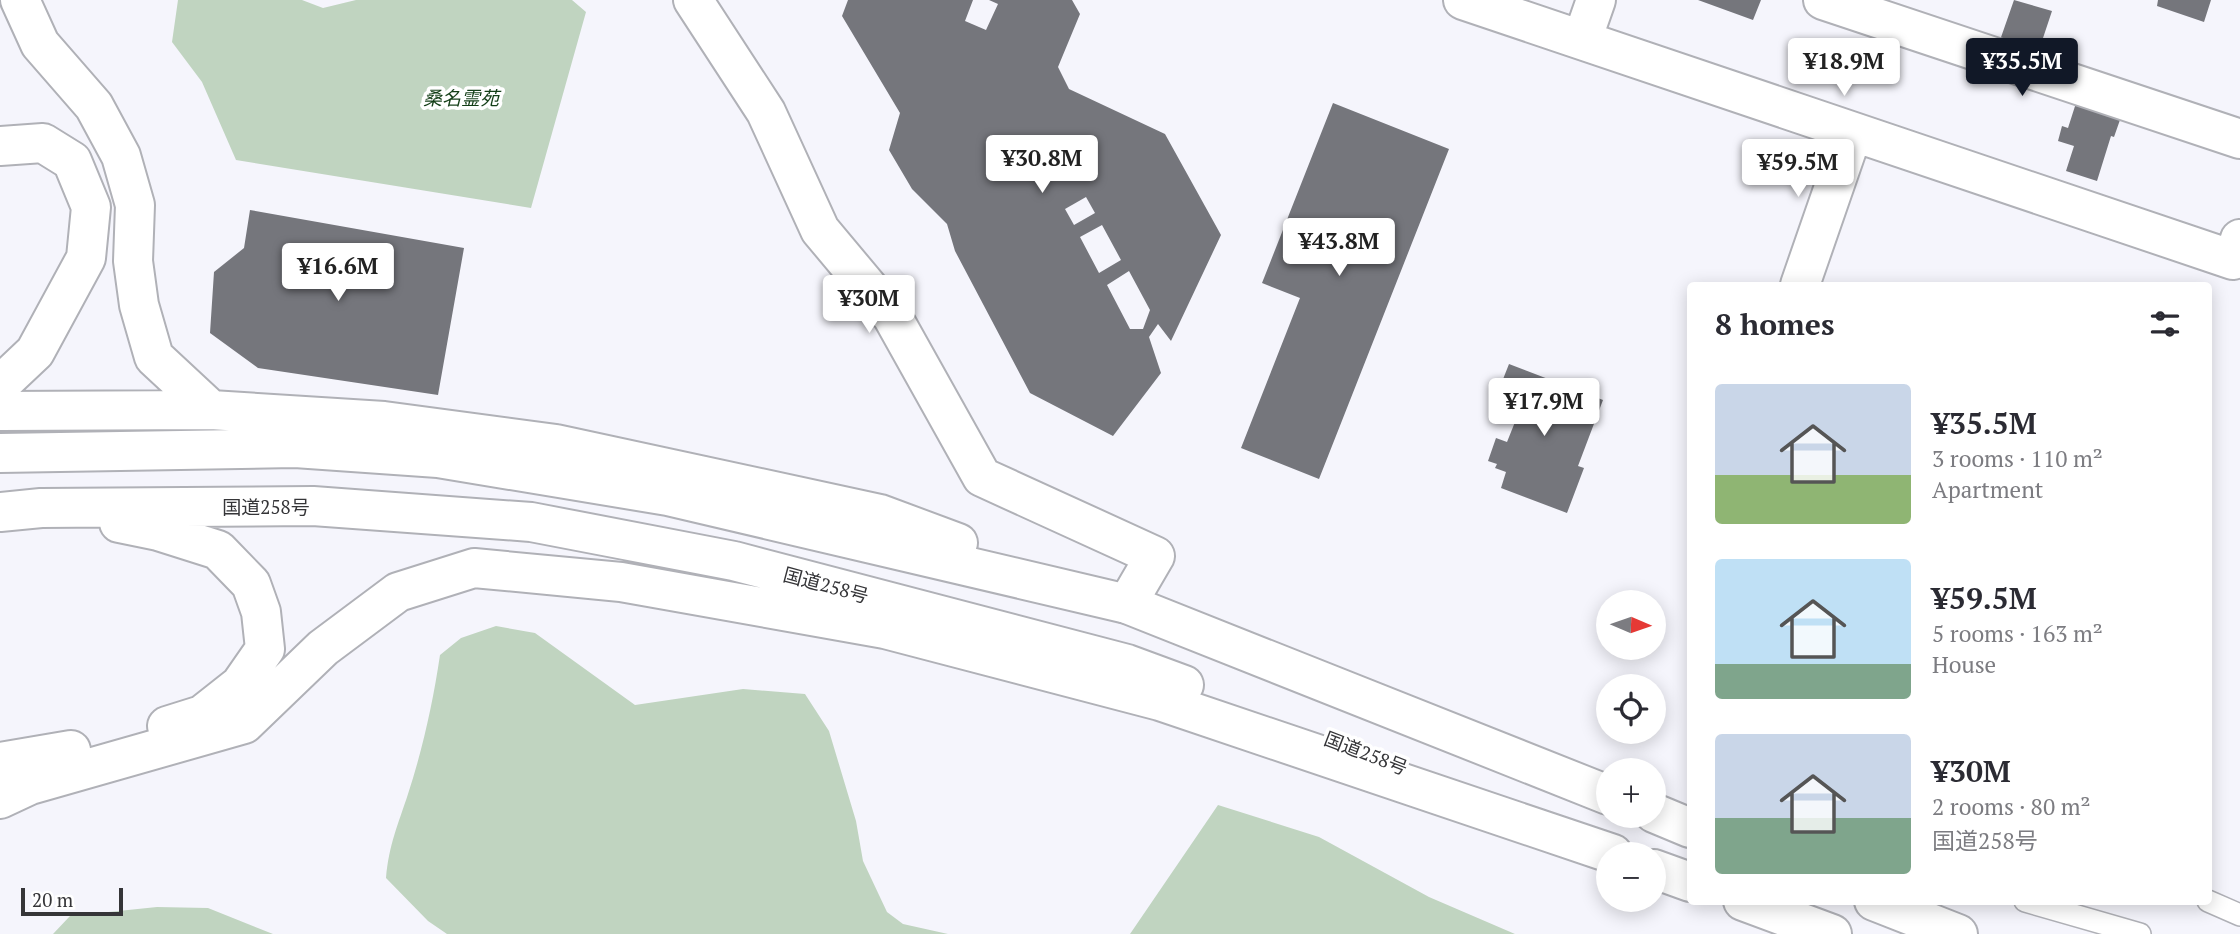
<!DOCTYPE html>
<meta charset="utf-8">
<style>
:root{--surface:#fff;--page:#f2f2f3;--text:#2b2b33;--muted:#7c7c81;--accent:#111827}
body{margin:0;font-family:"PT Serif","Noto Sans JP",serif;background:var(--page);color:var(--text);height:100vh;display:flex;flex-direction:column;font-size:26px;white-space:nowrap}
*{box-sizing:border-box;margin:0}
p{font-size:23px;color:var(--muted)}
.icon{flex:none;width:38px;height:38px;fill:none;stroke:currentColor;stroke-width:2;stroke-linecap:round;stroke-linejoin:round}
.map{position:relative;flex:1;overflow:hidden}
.sheet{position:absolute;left:1687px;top:282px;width:525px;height:623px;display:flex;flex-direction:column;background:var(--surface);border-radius:7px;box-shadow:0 4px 18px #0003}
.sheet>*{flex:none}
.needle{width:46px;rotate:92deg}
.fabs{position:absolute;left:1596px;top:590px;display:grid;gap:14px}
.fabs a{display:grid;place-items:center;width:70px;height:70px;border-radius:50%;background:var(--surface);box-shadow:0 4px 18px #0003;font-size:35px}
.scale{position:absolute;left:21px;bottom:18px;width:102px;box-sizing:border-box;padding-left:7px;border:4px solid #353538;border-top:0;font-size:19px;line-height:24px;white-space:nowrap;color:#353538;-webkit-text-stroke:5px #fff;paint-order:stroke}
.price{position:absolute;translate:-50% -60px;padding:0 16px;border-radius:7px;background:#fff;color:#222;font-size:23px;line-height:46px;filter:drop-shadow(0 2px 4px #0008)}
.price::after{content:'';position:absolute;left:50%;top:42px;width:21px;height:16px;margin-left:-10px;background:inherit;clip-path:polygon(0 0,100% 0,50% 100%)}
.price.active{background:var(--accent);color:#fff}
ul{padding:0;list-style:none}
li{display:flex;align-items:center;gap:21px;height:175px;padding:0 28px}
li span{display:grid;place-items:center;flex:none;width:196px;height:140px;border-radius:7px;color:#555}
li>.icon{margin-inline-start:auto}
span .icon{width:84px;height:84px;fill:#fffc;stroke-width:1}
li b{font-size:30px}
h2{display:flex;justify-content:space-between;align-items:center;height:84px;padding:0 28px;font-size:30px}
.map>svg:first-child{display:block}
.green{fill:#c0d4c0}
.building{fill:#75767c;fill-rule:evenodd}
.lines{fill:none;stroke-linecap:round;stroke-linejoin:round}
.service-casing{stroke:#b0b1b7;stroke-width:24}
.minor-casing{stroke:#b0b1b7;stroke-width:42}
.trunk-casing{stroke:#b0b1b7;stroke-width:42}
.service{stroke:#fff;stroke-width:21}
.minor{stroke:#fff;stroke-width:38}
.trunk{stroke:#fff;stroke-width:38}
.labels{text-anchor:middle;stroke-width:7;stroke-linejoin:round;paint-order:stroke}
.park-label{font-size:19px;font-style:italic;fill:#133e17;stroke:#fff}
.street-label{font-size:19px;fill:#353538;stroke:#fff}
</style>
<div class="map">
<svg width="2240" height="934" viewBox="0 0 2240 934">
<rect width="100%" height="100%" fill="#f5f5fc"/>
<!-- green -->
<path class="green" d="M178,0h124l21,8 33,-8h216l14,12 -55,196 -295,-48 -34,-78 -30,-40z
M496,626l39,7 100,72 108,-16 62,5 24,37 27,90 7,40 24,51 16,12 45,10h-501l-19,-13 -42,-43c3,-34 12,-53 22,-84 15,-46 25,-92 32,-139l21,-17z
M1218,805l101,32 110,60 86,37h-385z
M157,907l51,1 65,26h-220l17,-18z"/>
<!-- building -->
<path class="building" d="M848,0h125l-8,21 21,9 12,-26 -9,-4h83l8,14 -22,53 11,22 96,45 56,101 -50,106 -13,-17 -9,13 12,36 -48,63 -83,-43 -75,-142 -8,-27 -35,-35 -23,-39 11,-37 -58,-97zM1086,197l9,16 -21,12 -9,-16zM1102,225l19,35 -22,13 -19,-36zM1129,271l21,39 -7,19h-13l-23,-44z
M1698,0h63l-8,20z
M2014,0l38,11 -15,45 -38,-13z
M2158,0h53l-7,22 -47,-16z
M1333,103l116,46 -130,330 -78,-31 59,-150 -38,-15z
M2076,103l45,14 -7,20 -3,-1 -14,45 -31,-10 8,-25 -16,-5 4,-15 6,2z
M250,210l214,38 -26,147 -180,-27 -48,-35 4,-61 30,-24z
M1509,364l94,36 -25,66 6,2 -17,45 -66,-25 5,-16 -11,-4 2,-4 -9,-3 8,-23 11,4 14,-35 -25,-10z"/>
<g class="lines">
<defs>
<path id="service" d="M2025,901l115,33
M2208,901l32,14"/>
<path id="minor" d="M693,0l73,112 54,118 72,86 90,161 173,79 -28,48
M1463,0l770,260 7,-21
M1823,0l417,139
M1582,40l14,-40
M1800,285l53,-153"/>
<path id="trunk" d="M20,0l20,44 54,62 27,50 14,49 -2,56 6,44 15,52 57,53 173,11 172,23 324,70 78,29
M0,146l43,-3 29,18 19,46 -5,51 -51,94 -35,33
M0,411l211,-1
M0,453l295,-5 143,10 230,38 459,108 481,191
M0,512l41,-4 272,-2 218,16 203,39 393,103 57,21
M119,523l39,8 60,19 33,34 10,28 4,37 -25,36 -38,30 -35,11
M0,762l71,-12
M0,799l30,-14 214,-61 79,-76 75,-56 76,-24 147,14 264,47 275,72 453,153
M1654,813l36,15
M1654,869l36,13
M1743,901l89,33
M1874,901l84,33"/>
</defs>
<!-- service casing -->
<use href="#service" class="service-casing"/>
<!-- minor casing -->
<use href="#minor" class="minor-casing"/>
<!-- trunk casing -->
<use href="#trunk" class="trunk-casing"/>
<!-- service -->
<use href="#service" class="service"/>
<!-- minor -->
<use href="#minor" class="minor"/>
<!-- trunk -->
<use href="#trunk" class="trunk"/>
</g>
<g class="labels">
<!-- park labels -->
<g class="park-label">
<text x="461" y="105">桑名霊苑</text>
</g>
<!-- street labels -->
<g class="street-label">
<text x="266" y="514">国道258号</text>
<text transform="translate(826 585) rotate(15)" y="7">国道258号</text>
<text transform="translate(1366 753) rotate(21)" y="7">国道258号</text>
</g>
</g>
</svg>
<div class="fabs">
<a><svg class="needle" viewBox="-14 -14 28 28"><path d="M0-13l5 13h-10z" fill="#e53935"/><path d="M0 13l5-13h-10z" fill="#7c7c81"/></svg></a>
<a><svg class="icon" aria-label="locate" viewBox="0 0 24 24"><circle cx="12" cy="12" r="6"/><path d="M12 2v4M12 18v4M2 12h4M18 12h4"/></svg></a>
<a>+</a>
<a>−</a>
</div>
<div class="scale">20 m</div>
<b class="price" style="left:1844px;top:98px">¥18.9M</b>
<b class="price active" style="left:2022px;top:98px">¥35.5M</b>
<b class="price" style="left:1042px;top:195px">¥30.8M</b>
<b class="price" style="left:1798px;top:199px">¥59.5M</b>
<b class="price" style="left:1339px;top:278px">¥43.8M</b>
<b class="price" style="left:338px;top:303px">¥16.6M</b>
<b class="price" style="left:869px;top:335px">¥30M</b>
<b class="price" style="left:1544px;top:438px">¥17.9M</b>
<section class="sheet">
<h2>8 homes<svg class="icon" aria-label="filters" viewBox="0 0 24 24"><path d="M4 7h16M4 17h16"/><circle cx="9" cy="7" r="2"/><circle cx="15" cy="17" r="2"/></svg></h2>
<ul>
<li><span style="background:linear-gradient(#c9d6e8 65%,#8fb573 0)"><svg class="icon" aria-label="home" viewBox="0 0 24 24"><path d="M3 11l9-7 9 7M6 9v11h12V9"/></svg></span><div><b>¥35.5M</b><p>3 rooms · 110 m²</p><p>Apartment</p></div></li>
<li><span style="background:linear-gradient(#bfe0f5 75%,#7fa58c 0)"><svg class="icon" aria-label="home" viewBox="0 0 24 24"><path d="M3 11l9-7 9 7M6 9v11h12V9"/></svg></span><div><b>¥59.5M</b><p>5 rooms · 163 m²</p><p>House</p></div></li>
<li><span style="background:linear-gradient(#c9d6e8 60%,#7fa58c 0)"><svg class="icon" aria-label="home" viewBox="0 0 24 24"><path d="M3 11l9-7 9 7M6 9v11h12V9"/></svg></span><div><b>¥30M</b><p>2 rooms · 80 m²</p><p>国道258号</p></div></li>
</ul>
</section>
</div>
